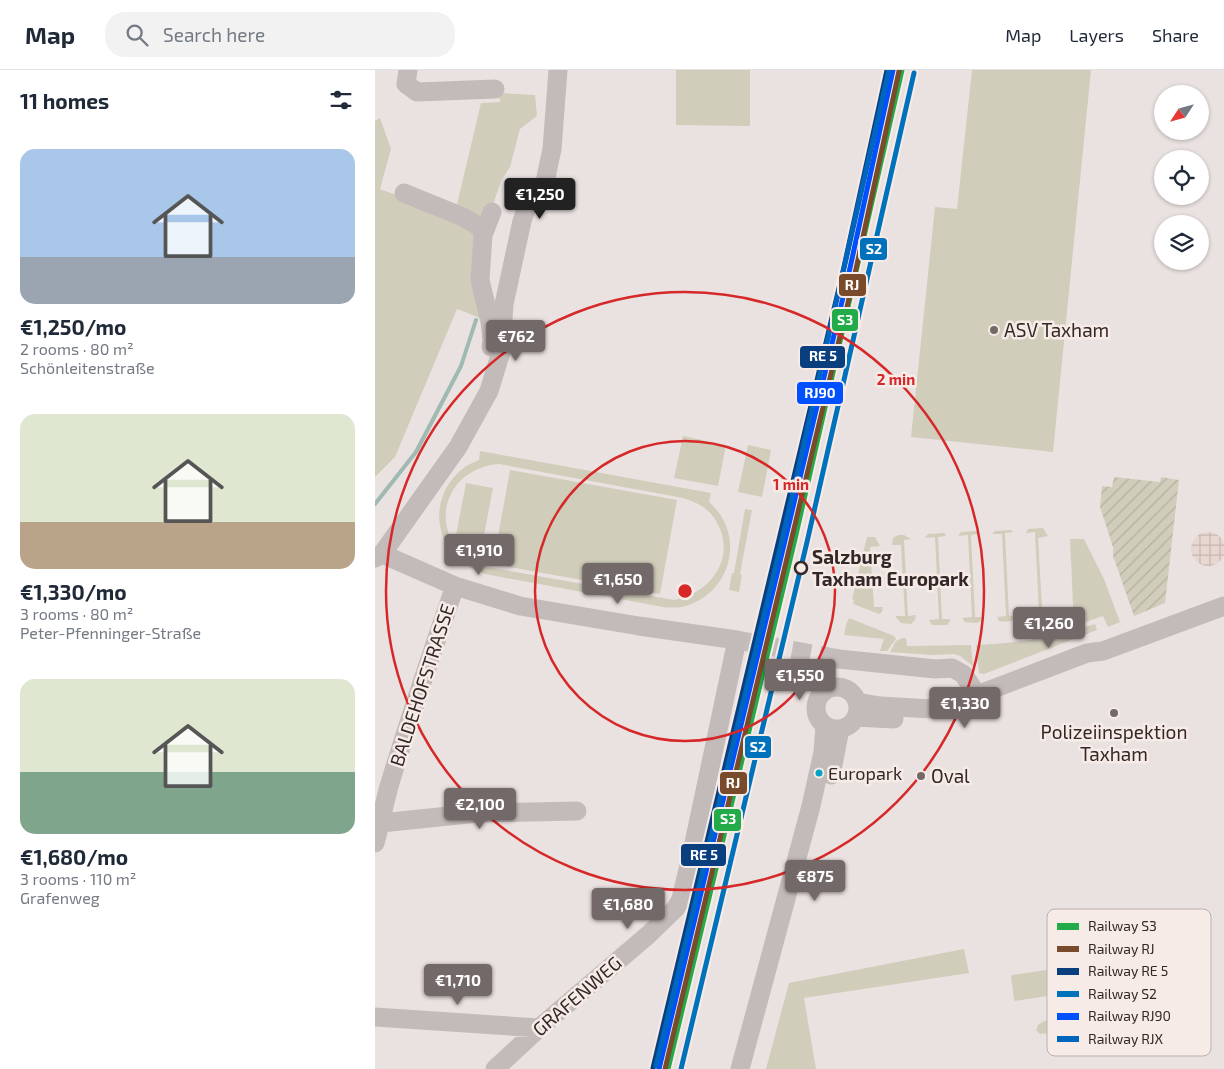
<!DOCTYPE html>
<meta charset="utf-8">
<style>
:root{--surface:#fff;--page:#f2f2f3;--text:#1f2937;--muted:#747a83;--line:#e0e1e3;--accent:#736968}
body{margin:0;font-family:"Exo 2",sans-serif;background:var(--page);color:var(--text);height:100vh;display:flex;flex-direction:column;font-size:19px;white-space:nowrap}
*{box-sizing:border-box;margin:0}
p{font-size:16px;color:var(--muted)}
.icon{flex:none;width:28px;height:28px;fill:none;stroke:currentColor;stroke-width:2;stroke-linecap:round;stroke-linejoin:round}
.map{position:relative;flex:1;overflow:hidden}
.side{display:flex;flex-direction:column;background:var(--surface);width:375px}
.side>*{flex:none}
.needle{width:32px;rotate:234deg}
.buttons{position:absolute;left:779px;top:15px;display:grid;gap:10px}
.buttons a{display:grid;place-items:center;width:55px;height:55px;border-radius:50%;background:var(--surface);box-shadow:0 1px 4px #0004;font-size:25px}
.price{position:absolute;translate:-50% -42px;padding:0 11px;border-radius:5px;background:var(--accent);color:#fff;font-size:16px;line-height:32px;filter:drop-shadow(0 1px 2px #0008)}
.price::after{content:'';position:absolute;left:50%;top:30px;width:15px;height:11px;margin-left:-8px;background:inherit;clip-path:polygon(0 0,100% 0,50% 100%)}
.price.on{background:#222;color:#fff}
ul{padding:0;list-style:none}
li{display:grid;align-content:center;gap:10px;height:265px;padding:0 20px}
li span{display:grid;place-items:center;height:155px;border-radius:15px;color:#555}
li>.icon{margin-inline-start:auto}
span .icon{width:90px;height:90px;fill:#fffc;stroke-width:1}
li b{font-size:21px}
h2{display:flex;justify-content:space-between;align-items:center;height:60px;padding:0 20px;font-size:21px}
header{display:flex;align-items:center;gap:30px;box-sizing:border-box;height:70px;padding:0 25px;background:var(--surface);border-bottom:1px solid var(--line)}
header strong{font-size:24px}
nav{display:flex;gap:28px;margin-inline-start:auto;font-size:18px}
.search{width:350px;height:45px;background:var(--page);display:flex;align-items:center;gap:12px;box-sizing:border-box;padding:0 18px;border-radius:20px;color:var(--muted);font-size:19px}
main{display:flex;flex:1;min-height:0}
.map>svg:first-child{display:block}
.green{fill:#d0cdbb;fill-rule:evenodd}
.garden{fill:url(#garden-furrows)}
.plaza{fill:url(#plaza-grid)}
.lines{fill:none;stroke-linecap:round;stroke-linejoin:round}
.stream{stroke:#9ebab2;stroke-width:4}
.minor-tunnel{stroke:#c5bdbb;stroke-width:19;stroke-dasharray:19 9;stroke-linecap:butt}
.minor{stroke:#c3bbb9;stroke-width:19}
.rail-1-casing{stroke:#f7ebe7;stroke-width:9}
.rail-2-casing{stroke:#f7ebe7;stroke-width:9}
.rail-3-casing{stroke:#f7ebe7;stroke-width:9}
.rail-4-casing{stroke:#f7ebe7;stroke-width:9}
.rail-5-casing{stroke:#f7ebe7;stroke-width:9}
.rail-6-casing{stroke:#f7ebe7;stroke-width:9}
.rail-1{stroke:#23ab4a;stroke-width:5}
.rail-2{stroke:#7a4b2a;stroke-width:5}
.rail-3{stroke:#093f7f;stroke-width:5}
.rail-4{stroke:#0072bc;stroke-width:5}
.rail-5{stroke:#0050ff;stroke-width:5}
.rail-6{stroke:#0065bd;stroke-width:5}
.ring{fill:none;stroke:#d62828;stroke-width:2.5}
.poi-dot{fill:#736968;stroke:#f7ebe7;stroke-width:2}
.stop-dot{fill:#f7ebe7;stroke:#332827;stroke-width:2.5}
.bus-dot{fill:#03a3c6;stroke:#f7ebe7;stroke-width:2}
.labels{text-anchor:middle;stroke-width:5;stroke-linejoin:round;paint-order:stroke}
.bus-label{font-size:18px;fill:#332827;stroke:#f7ebe7;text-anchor:start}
.poi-label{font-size:19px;fill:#332827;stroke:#f7ebe7;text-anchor:start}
.stop-label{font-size:19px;font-weight:bold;fill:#332827;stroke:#f7ebe7;text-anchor:start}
.street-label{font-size:19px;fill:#332827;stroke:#f7ebe7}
.key{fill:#f7ebe7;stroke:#bcb0ad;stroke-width:1}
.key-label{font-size:14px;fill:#332827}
.centre{fill:#d62828;stroke:#f7ebe7;stroke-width:2.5}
.ring-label{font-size:15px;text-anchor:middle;font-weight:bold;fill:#d62828;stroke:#f7ebe7;stroke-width:5;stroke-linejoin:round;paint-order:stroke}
.line-badge{stroke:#f7ebe7;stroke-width:2}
.badge-label{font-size:14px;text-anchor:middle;font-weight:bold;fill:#fff}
</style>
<header>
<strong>Map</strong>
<div class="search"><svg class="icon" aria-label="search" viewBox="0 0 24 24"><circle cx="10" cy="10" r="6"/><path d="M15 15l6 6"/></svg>Search here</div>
<nav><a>Map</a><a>Layers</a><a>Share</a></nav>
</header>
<main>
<section class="side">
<h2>11 homes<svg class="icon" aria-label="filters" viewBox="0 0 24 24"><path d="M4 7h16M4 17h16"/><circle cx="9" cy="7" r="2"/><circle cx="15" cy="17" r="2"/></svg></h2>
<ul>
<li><span style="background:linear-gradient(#a9c7e8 70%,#9aa5b1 0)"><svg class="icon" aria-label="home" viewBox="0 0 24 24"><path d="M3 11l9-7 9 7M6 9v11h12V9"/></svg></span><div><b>€1,250/mo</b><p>2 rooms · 80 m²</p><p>Schönleitenstraße</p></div></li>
<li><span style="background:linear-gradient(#dfe7d0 70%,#b9a48a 0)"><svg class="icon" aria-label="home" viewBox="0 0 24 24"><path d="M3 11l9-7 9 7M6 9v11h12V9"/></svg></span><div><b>€1,330/mo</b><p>3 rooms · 80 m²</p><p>Peter-Pfenninger-Straße</p></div></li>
<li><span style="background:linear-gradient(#dfe7d0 60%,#7fa58c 0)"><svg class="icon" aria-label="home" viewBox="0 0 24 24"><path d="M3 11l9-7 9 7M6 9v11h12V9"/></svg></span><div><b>€1,680/mo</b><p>3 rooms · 110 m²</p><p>Grafenweg</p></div></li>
</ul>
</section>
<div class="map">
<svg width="849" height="999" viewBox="0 0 849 999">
<defs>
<pattern id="garden-furrows" width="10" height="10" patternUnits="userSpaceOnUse" patternTransform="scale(1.25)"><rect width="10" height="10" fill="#d0cdbb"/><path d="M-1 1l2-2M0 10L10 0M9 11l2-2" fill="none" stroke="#b3b0a1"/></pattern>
<pattern id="plaza-grid" width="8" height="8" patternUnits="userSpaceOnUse" patternTransform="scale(1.25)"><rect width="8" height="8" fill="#e8d6d0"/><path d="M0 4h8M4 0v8" fill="none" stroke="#c7b8b3"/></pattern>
</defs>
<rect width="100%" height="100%" fill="#eae2e0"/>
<!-- green -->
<path class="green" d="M301,0h74v56l-74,-1z
M597,0h119l-38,382 -142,-15 24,-230 22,2z
M124,23l36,2 2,21 -17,13 -10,38 -9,14 -10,30 -8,108 -26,-10 -62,148 -20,20v-356l5,-3 11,31 -11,40 74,28 27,-114 19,-1z
M308,366l43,9 -8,41 -44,-8z
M373,375l23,5 -9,47 -24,-5z
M105,381l231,42 -2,9c36,31 24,87 -20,103 -8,3 -17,3 -26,2l-178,-33c-9,-4 -20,-8 -27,-15 -28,-26 -24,-70 7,-92 4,-3 9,-5 14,-7zM124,394l184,34c9,3 17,6 24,12 6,5 10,12 13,19 14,34 -13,65 -46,71l-187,-33c-8,-4 -17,-7 -24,-13 -36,-34 -12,-87 36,-90z
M135,400l167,30 -17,94 -167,-30z
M91,413l27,5 -10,52 -27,-5z
M370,439l7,1 -12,64 2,1 -3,17 -10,-2 3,-17h2z
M668,458l5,8 -10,2 4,70h9v2l-7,5 -12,2 -2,-3 9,-1 -4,-81 -9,1 2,-4z
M636,460l2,2 -8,1 4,83 8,-1v3c-3,4 -12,4 -18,3l-2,-4 9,-1 -4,-82h-10l3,-3z
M602,461l2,3 -8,1 4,82h8v2c-3,5 -13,4 -18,3l-3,-4 10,-1 -4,-82 -10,1 3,-4z
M569,463l2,3 -8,1 4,82h8v2l-3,4h-15l-3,-5 10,-1 -4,-82 -10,1 3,-4z
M523,465h6l7,4 -7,1 4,76 8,-1 -1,5 -4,4 -10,-1 -6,-7h10l-4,-71h-9l1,-7z
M492,467h8l5,9 -10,1 4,60h9l-1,5 -3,2 -26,-10 1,-4 -2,-1z
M695,469h14l20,40 16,43 -12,5 -5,-11 -29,10z
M474,548l45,18 2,3 -9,12h-7l4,-12 -40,-4 2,-10z
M720,554l2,6 -113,44 -5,-1 -3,-28c41,-1 80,-9 119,-21z
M527,568h4l1,8 64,-1 2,21 -13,-10 -6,-2 -22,1 -42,-3 6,-11z
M589,879l5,24 -165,25 12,71h-50l23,-86z
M776,884l3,3 3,19 -3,4 -139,21 -1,-2 -3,-22 1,-2z
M682,949c12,2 15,10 18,21l-16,2 -1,-10 -18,2 -4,-4 2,-5 6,-4z"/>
<!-- garden -->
<path class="garden" d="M739,407l46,5 1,-5 18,3 -14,123 -31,13 -21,-60v-9l-13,-40 2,-21 10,1z"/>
<!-- plaza -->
<path class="plaza" d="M816 479a17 17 0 1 1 34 0a17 17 0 1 1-34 0Z"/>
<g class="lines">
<!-- stream -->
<path class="stream" d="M0,434l41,-52 45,-86 15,-46"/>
<!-- minor-tunnel -->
<path class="minor-tunnel" d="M362,570l102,19"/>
<!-- minor -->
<path class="minor" d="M33,0l-2,14 11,8 78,-3
M29,123l59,24 17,10 3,8 -3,45 10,42 2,18 -1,7
M108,165l9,-23
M7,484l73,32 65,20 119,20 98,14 -46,217 -10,42 -5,9 -28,27 -109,93 -44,41
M0,488l7,-4 76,-107 31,-56 12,-39 3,-48 18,-83 8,-24 15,-15 7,-33 6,-79
M464,589l96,10 17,-1 11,6 11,16 6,3
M441 638a21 21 0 1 1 42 0a21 21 0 1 1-42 0Z
M482,632l23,4 52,3 24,-6 131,-50 16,-2 121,-45
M481,647l38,2
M456,705l9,-46
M6,753l97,-10 99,-2
M0,773c6,-20 9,-40 15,-60 20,-66 42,-131 65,-197
M0,947l164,11
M365,999l71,-263 12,-54 2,-26"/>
<defs>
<path id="rail-1" d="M293,999l127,-530 107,-469"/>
<path id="rail-2" d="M290,999l191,-800 43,-198"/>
<path id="rail-3" d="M278,998l191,-801 43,-197"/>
<path id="rail-4" d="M306,999l126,-527 107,-469"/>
<path id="rail-5" d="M284,999l191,-801 43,-198"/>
<path id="rail-6" d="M281,996l127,-530 106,-466"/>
</defs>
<!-- rail-1 casing -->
<use href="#rail-1" class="rail-1-casing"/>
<!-- rail-2 casing -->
<use href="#rail-2" class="rail-2-casing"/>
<!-- rail-3 casing -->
<use href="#rail-3" class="rail-3-casing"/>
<!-- rail-4 casing -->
<use href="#rail-4" class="rail-4-casing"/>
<!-- rail-5 casing -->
<use href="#rail-5" class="rail-5-casing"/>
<!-- rail-6 casing -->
<use href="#rail-6" class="rail-6-casing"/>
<!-- rail-1 -->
<use href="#rail-1" class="rail-1"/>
<!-- rail-2 -->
<use href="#rail-2" class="rail-2"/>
<!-- rail-3 -->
<use href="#rail-3" class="rail-3"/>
<!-- rail-4 -->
<use href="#rail-4" class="rail-4"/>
<!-- rail-5 -->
<use href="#rail-5" class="rail-5"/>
<!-- rail-6 -->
<use href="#rail-6" class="rail-6"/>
</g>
<!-- distance rings -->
<g class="ring">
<circle cx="310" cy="521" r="150"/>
<circle cx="310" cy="521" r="299"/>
</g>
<!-- markers -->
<g class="poi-dot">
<circle cx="619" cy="260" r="5"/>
<circle cx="739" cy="643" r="5"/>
<circle cx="546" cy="706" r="5"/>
</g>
<circle class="stop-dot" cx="426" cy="498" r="6"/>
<circle class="bus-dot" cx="444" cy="703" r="4.5"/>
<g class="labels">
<!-- bus labels -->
<g class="bus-label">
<text x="453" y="710">Europark</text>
</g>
<!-- poi labels -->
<g class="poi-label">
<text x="629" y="267">ASV Taxham</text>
<text x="739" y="669" text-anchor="middle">Polizeiinspektion<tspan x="739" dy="22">Taxham</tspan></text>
<text x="556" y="713">Oval</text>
</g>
<!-- stop labels -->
<g class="stop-label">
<text x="437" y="494">Salzburg<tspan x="437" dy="22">Taxham Europark</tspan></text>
</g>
<!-- street labels -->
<g class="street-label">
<text transform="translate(47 615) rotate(-72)" y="7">BALDEHOFSTRASSE</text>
<text transform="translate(202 926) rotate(-41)" y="7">GRAFENWEG</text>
</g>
</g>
<!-- legend -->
<rect x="672" y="839" width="164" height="147" rx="8" class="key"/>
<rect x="682" y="853" width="22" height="7" fill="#23ab4a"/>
<rect x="682" y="876" width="22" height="6" fill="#7a4b2a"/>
<rect x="682" y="898" width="22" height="7" fill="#093f7f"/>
<rect x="682" y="921" width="22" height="6" fill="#0072bc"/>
<rect x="682" y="943" width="22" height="7" fill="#0050ff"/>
<rect x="682" y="966" width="22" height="6" fill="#0065bd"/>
<g class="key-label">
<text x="713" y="861">Railway S3</text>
<text x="713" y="884">Railway RJ</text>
<text x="713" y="906">Railway RE 5</text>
<text x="713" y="929">Railway S2</text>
<text x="713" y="951">Railway RJ90</text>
<text x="713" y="974">Railway RJX</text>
</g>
<circle cx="310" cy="521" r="8" class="centre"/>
<g class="ring-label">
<text x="521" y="315">2 min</text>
<text x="416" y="420">1 min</text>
</g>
<g class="line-badge">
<rect x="484" y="167" width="29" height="24" rx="5" fill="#0072bc"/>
<rect x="463" y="203" width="29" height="24" rx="5" fill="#7a4b2a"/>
<rect x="456" y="238" width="28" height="24" rx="5" fill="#23ab4a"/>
<rect x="424" y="275" width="47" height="24" rx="5" fill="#093f7f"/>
<rect x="421" y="311" width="48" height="24" rx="5" fill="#0050ff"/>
<rect x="369" y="665" width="28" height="24" rx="5" fill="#0072bc"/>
<rect x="344" y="701" width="29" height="24" rx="5" fill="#7a4b2a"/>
<rect x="338" y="738" width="29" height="24" rx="5" fill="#23ab4a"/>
<rect x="305" y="773" width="47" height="24" rx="5" fill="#093f7f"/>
</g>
<g class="badge-label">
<text x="499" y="184">S2</text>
<text x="477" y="220">RJ</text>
<text x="470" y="255">S3</text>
<text x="448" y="291">RE 5</text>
<text x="445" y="328">RJ90</text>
<text x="383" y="682">S2</text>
<text x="358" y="718">RJ</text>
<text x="353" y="754">S3</text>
<text x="329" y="790">RE 5</text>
</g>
</svg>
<div class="buttons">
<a><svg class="needle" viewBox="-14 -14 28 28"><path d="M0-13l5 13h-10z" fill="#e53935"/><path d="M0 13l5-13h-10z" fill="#747a83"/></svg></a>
<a><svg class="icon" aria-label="locate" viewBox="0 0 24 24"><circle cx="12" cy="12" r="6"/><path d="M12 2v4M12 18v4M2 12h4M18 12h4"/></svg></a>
<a><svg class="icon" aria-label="layers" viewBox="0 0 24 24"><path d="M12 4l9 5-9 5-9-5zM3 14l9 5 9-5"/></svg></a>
</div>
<b class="price on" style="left:165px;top:150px">€1,250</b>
<b class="price" style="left:141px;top:292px">€762</b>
<b class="price" style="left:104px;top:506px">€1,910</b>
<b class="price" style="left:243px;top:535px">€1,650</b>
<b class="price" style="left:674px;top:579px">€1,260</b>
<b class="price" style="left:425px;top:631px">€1,550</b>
<b class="price" style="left:590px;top:659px">€1,330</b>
<b class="price" style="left:105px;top:760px">€2,100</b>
<b class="price" style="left:440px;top:832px">€875</b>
<b class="price" style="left:253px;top:860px">€1,680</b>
<b class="price" style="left:83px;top:936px">€1,710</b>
</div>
</main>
